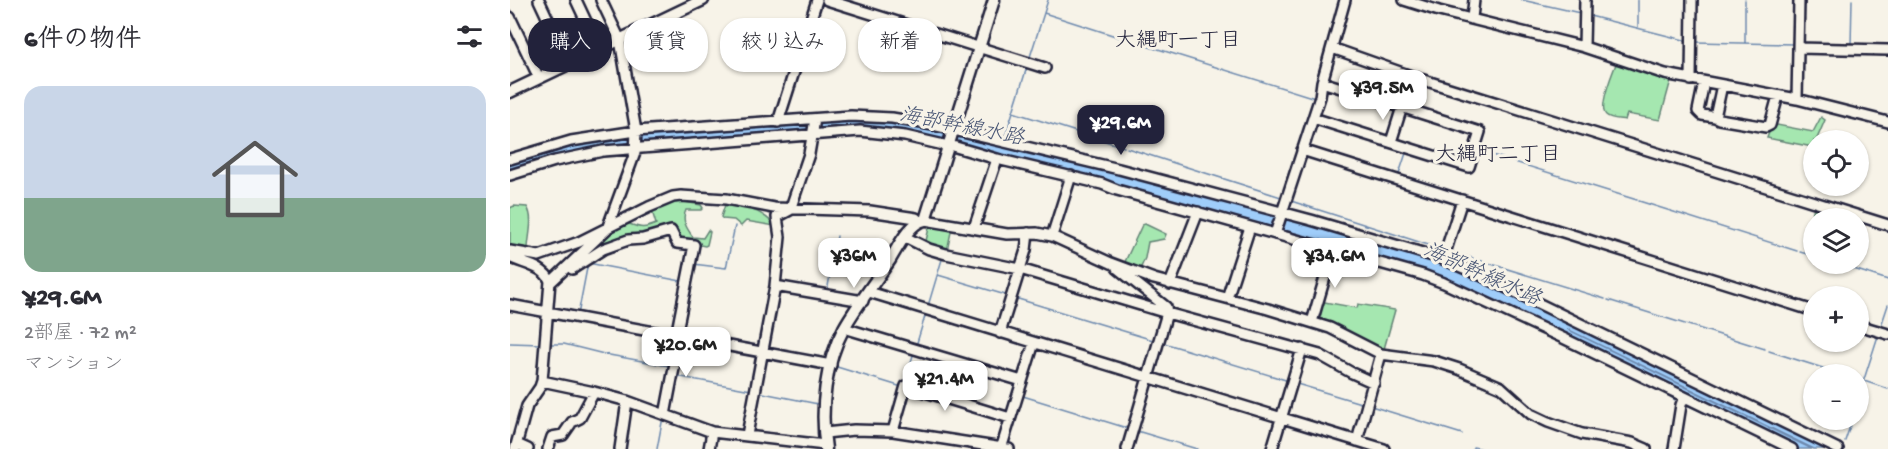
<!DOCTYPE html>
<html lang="ja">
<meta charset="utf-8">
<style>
:root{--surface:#fff;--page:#f2f2f3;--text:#2b2b33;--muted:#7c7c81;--accent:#22223b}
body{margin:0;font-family:"Gochi Hand","Klee One",sans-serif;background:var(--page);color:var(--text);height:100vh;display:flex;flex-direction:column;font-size:22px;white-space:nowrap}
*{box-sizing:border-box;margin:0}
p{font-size:20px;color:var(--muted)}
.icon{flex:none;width:33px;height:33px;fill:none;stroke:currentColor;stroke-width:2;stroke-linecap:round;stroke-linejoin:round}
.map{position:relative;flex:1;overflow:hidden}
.side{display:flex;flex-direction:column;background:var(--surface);width:510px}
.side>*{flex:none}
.banner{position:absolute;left:18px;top:18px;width:570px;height:54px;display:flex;gap:12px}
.buttons{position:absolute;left:1293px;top:130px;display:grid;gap:12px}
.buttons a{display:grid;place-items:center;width:66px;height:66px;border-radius:50%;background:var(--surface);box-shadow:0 2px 4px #0004;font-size:30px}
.price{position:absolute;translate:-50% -51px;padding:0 14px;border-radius:12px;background:#fff;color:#222;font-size:20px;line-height:39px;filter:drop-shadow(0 2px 3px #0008)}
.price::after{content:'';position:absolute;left:50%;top:36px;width:18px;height:14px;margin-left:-9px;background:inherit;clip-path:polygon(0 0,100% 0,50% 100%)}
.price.active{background:var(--accent);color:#fff}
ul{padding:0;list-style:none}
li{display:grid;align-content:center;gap:12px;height:318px;padding:0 24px}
li span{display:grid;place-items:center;height:186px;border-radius:18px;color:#555}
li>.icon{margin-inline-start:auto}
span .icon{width:108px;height:108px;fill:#fffc;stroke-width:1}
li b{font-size:26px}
h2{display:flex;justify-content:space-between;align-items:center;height:72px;padding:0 24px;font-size:26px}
.tag{padding:0 21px;border-radius:24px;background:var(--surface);box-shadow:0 2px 4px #0004;font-size:21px;line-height:54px}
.tag.active{background:var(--accent);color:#fff}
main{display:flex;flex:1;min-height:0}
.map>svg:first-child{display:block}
.green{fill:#a5e7b0;stroke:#648476;stroke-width:1.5}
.water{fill:#9fcdfa;stroke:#6d89ae;stroke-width:1.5}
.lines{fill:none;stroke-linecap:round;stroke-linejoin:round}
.stream{stroke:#6d89ae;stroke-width:1.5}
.minor-casing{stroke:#22223b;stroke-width:14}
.major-casing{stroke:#22223b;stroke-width:15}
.minor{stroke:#f7f3e8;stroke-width:9}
.major{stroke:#f7f3e8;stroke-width:10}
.labels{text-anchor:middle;stroke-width:6;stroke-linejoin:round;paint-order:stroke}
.neighbourhood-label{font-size:21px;fill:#22223b;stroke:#f7f3e8}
.water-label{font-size:21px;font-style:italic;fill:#485574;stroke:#f7f3e8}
</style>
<main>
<section class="side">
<h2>6件の物件<svg class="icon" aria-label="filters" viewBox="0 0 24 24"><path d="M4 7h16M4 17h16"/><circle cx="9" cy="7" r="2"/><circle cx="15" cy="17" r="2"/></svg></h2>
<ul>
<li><span style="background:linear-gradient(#c9d6e8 60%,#7fa58c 0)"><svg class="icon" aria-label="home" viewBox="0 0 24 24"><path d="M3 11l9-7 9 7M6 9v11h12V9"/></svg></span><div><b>¥29.6M</b><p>2部屋 · 72 m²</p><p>マンション</p></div></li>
</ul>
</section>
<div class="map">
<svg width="1378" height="449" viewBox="0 0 1378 449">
<rect width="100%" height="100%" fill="#f7f3e8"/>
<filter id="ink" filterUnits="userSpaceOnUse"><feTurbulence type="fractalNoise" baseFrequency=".0167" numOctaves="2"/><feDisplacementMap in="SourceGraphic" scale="12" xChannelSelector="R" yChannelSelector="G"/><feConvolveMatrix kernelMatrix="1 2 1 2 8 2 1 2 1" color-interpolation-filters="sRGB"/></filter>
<g filter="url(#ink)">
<!-- green -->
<path class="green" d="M1106,64l55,16 -11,40 -33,-6 -2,6c-5,-1 -15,-1 -19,-5 -8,-7 6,-41 10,-51z
M1311,117l4,3 -9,21h-2l-1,6 -46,-9 5,-14 41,8z
M170,198l5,4 16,3 2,3 -2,2h-15c-5,10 1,19 7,27l10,1 5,-8 2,2 -3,13 -2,1 -24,-5 -8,-12 -93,29 19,-20 24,-16c15,4 17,9 33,2l-5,-16z
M216,202c17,4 38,9 49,24l-29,-5 -5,5 -7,-6 -11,-1 -2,-2z
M1305,205l18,6 1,3 10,4 2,-3 12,4h-44l-1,12 -5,-4v-2z
M4,206l13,1c8,13 0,32 1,46l-18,-4v-41z
M425,223l10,2 6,7 -4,19 -22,-6 4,-17z
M635,224l21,10 -2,5 -16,3 -3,16 -6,14 -16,-6 19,-41z
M809,301l38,7 1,-4 37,6 -11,39 9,2 -10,1 -65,-30 -3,-9z"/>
<!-- water -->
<path class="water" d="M332,120c66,-1 129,18 193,33 133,30 264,69 395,106l46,18 354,172h-16l-247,-120 245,120h-15l-355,-172 -446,-121 -4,-3 -111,-23 -244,16 -127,27v-11l50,-15 77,-12z"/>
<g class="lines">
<!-- stream -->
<path class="stream" d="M538,0l-4,13 112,36
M1012,0l58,13
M1080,16l98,25
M1128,27v-27
M1185,42l98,2
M1235,42v-42
M1341,45l1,-45
M648,49l157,49
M519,60l15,-47
M503,112l111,35
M496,134l21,-67
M617,148l154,49
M969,151l158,49
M888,177l9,-27
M781,201l150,48
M1129,201l158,50
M939,251l156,48
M1290,252l14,4
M183,264l33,4 9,-42
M1328,264l50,16
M428,275l71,21
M317,292l10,-56
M505,298l138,42
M1098,300l157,49
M418,306l15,-50
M68,315l10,-52 93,18
M1370,329l8,-24
M1038,336l41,21
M0,343l32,1
M654,343l125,38
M40,344h14l40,10 65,12
M406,346l10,-33
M1259,351l76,24
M1084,359l59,28
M327,367l65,20
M166,376l75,14
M1348,379l30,10
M395,382l9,-30
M787,384l67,20
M1150,390l15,10
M248,392l60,12
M513,396l107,33
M1348,398l20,-62
M1177,405l53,24
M861,406l91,28
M627,431l60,18
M1335,441l7,-21
M147,449l6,-32
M963,449v-2l10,2"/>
<defs>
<path id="minor" d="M29,0l30,64
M66,0l23,49
M317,0l218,68
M894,0l35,11 145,36 81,27 132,25 91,23
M0,17l29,61
M962,18l2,-18
M1074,47l1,-47
M822,48l85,30 471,147
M1288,48l90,2
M1181,80l1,-80
M1194,82l-6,29 4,4 13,2
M1212,85l-7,32 4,2 47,8 4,-2 8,-29
M1287,99l2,-99
M803,118l156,49 11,-35 -158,-50
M268,122l39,-122
M881,142l11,-35
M439,145l48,14 105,25 15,6 306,85 21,8 119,55 229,111
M792,150l512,161
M0,159l61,-18 65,-10 215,-15 41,2 41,7 186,44 192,51 132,39 37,16 358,174
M0,175l45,-14 48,-10 257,-20 45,5 43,10
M415,220l82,14 30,-1 15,3 59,27 43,16 114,30 62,19 51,26 53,7 25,8 42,18 30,27 17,8 34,12 50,9 14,6
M464,228l23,-69
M765,234l45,-137 2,-15 23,-82
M542,236l19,-60
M395,237l24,12 17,5 74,15 147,44 153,42 32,18 22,10
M0,251l29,5 40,-14 70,-35 24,-10 8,-1 45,3 48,9 96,3 46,7 3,3
M0,257c13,7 34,9 40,24l-8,100 -2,6 -13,19 -12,43
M933,259l19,-59
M607,268l49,39 1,6 -40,136
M62,269l31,-20 25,-9 15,-1 28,-8 6,12 17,2 -18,91
M40,283l57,-54 28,-76 1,-22 -16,-91 -19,-40
M660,284l28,-72
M265,286l88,15
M359,292l515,157
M717,298l23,-71
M0,305l321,60
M802,322l21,-72
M1348,325l30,9
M334,328l178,53
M490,333l26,-83 2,-17
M32,381l52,11 33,9 85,31 113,13
M155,415l15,-78
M383,431l13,-45 104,32
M315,433l29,-3 39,1 116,18
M237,435l28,-149 5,-49 -3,-20 13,-7 19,-56 6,-35
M847,441l24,-87
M7,444l11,5
M38,449l4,-12 11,-2 9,-13 8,-4 14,-26
M110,449l7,-48
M199,449l3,-17
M491,449l33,-106
M762,449l30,-100
M1164,449l7,-44 3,-8"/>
<path id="major" d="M0,92l193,-92
M316,449c-6,-39 -1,-86 18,-121 13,-23 31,-46 46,-68 8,-13 20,-38 35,-40l69,-220"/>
</defs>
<!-- minor casing -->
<use href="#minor" class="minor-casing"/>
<!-- major casing -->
<use href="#major" class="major-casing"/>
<!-- minor -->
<use href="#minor" class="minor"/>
<!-- major -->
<use href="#major" class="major"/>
</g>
</g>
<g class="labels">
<!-- neighbourhood labels -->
<g class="neighbourhood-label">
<text x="668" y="46">大縄町一丁目</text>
<text x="988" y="160">大縄町二丁目</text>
</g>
<!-- water labels -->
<g class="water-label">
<text transform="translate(452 125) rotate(11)" y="7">海部幹線水路</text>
<text transform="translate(973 273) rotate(24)" y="7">海部幹線水路</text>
</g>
</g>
</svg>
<div class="buttons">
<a><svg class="icon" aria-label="locate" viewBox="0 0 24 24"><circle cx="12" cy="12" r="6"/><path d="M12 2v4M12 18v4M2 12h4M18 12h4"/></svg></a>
<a><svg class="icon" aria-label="layers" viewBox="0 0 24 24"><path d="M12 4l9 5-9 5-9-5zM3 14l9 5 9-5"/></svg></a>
<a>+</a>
<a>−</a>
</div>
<b class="price" style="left:873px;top:121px">¥39.5M</b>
<b class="price active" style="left:611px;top:156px">¥29.6M</b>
<b class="price" style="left:344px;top:289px">¥36M</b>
<b class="price" style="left:825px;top:289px">¥34.6M</b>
<b class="price" style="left:176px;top:378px">¥20.6M</b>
<b class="price" style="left:435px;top:412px">¥21.4M</b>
<div class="banner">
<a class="tag active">購入</a>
<a class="tag">賃貸</a>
<a class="tag">絞り込み</a>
<a class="tag">新着</a>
</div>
</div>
</main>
